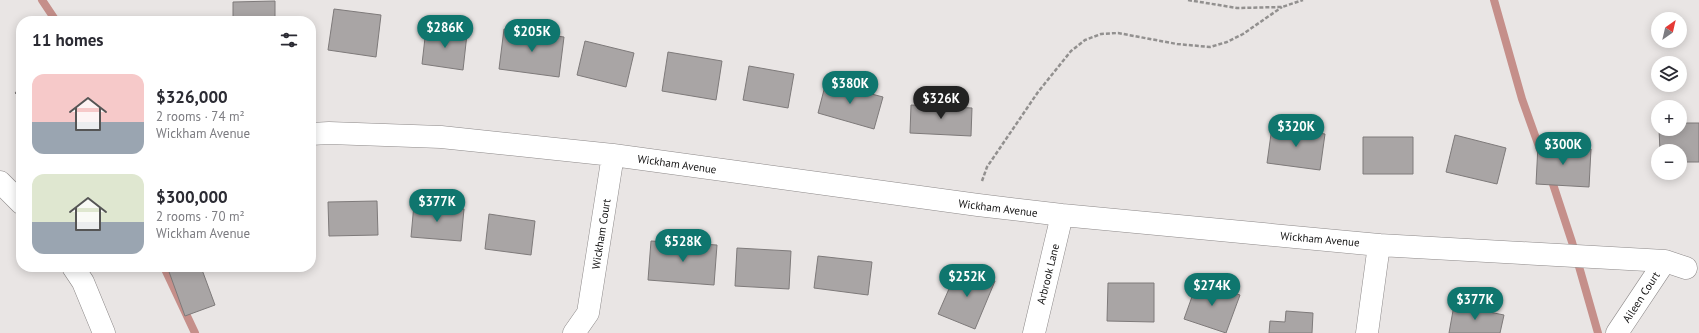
<!DOCTYPE html>
<meta charset="utf-8">
<style>
:root{--surface:#fff;--page:#f2f2f3;--text:#2b2b33;--muted:#7c7c81;--accent:#0f766e}
body{margin:0;font-family:"PT Sans",sans-serif;background:var(--page);color:var(--text);height:100vh;display:flex;flex-direction:column;font-size:15px;white-space:nowrap}
*{box-sizing:border-box;margin:0}
p{font-size:13px;color:var(--muted)}
.icon{flex:none;width:22px;height:22px;fill:none;stroke:currentColor;stroke-width:2;stroke-linecap:round;stroke-linejoin:round}
.map{position:relative;flex:1;overflow:hidden}
.sheet{position:absolute;left:16px;top:16px;width:300px;height:256px;display:flex;flex-direction:column;background:var(--surface);border-radius:16px;box-shadow:0 2px 10px #0003}
.sheet>*{flex:none}
.needle{width:26px;rotate:34deg}
.tools{position:absolute;left:1651px;top:12px;display:grid;gap:8px}
.tools a{display:grid;place-items:center;width:36px;height:36px;border-radius:50%;background:var(--surface);box-shadow:0 2px 10px #0003;font-size:20px}
.price{position:absolute;translate:-50% -34px;padding:0 9px;border-radius:14px;background:var(--accent);color:#fff;font-size:13px;line-height:26px;filter:drop-shadow(0 1px 2px #0008)}
.price::after{content:'';position:absolute;left:50%;top:24px;width:12px;height:9px;margin-left:-6px;background:inherit;clip-path:polygon(0 0,100% 0,50% 100%)}
.price.selected{background:#222;color:#fff}
ul{padding:0;list-style:none}
li{display:flex;align-items:center;gap:12px;height:100px;padding:0 16px}
li span{display:grid;place-items:center;flex:none;width:112px;height:80px;border-radius:12px;color:#555}
li>.icon{margin-inline-start:auto}
span .icon{width:48px;height:48px;fill:#fffc;stroke-width:1}
li b{font-size:17px}
h2{display:flex;justify-content:space-between;align-items:center;height:48px;padding:0 16px;font-size:17px}
.map>svg:first-child{display:block}
.lines{fill:none;stroke-linecap:round;stroke-linejoin:round}
.stream{stroke:#c58f8a;stroke-width:8}
.building{fill:#a9a5a5;stroke:#7e7a7a}
.minor-casing{stroke:#8d8989;stroke-width:23}
.path{stroke:#92908f;stroke-width:2.5;stroke-dasharray:4 2;stroke-linecap:butt}
.minor{stroke:#fff;stroke-width:22}
.labels{text-anchor:middle;stroke-width:3;stroke-linejoin:round;paint-order:stroke}
.street-label{font-size:11px;fill:#121111;stroke:#fff}
</style>
<div class="map">
<svg width="1699" height="333" viewBox="0 0 1699 333">
<rect width="100%" height="100%" fill="#e9e5e4"/>
<g class="lines">
<!-- stream -->
<path class="stream" d="M42,0l14,21
M1494,0l28,99 20,56
M1550,175l22,67 26,91
M164,267l31,66"/>
</g>
<!-- building -->
<path class="building" d="M275,1v20h-42v-19z
M334,9l47,6 -5,42 -48,-7z
M426,29l41,5 -4,36 -41,-6z
M504,29l60,8 -5,40 -60,-8z
M585,41l49,12 -8,34 -49,-12z
M668,52l54,9 -6,39 -54,-9z
M749,66l45,8 -6,34 -45,-8z
M826,82l57,15 -9,32 -56,-16z
M21,86v13l-6,-6z
M911,105l61,3 -1,28 -61,-3z
M1680,123h19v39h-19v-11h-20l-1,-22h21z
M1272,127l53,7 -5,36 -53,-7z
M1455,135l51,13 -9,36 -51,-12z
M1363,137h50v37h-50z
M1538,145l53,4 -2,38 -53,-3z
M377,201l1,34 -49,1 -1,-34z
M414,204l50,5 -3,32 -50,-4z
M489,214l46,7 -4,34 -46,-6z
M651,241l66,4 -3,40 -66,-5z
M737,248l54,3 -2,38 -54,-3z
M818,256l54,6 -4,33 -54,-7z
M959,266l36,15 -20,48 -37,-15z
M175,267h26l14,38 -30,11 -17,-47z
M1198,280l42,15 -14,38 -42,-14z
M1108,283h46v39l-47,-1z
M1454,305l50,10 -4,18h-51z
M1286,311l27,2 -1,20h-43l1,-12 15,1z"/>
<g class="lines">
<defs>
<path id="minor" d="M311,134l18,-1 112,4 172,18 365,50 84,10 317,30 286,16 21,7
M0,182l21,21
M73,267l10,15 21,51
M574,333l14,-20 25,-158
M1034,333l28,-118
M1367,333l12,-88
M1617,333l48,-72"/>
</defs>
<!-- minor casing -->
<use href="#minor" class="minor-casing"/>
<!-- path -->
<path class="path" d="M1188,0l49,8 45,-1 21,-7
M982,181l5,-14 51,-75 33,-41 14,-11 16,-6 17,-1 59,11 33,3 17,-5 16,-8 39,-27"/>
<!-- minor -->
<use href="#minor" class="minor"/>
</g>
<g class="labels">
<!-- street labels -->
<g class="street-label">
<text transform="translate(677 164) rotate(8)" y="4">Wickham Avenue</text>
<text transform="translate(998 208) rotate(7)" y="4">Wickham Avenue</text>
<text transform="translate(601 234) rotate(-81)" y="4">Wickham Court</text>
<text transform="translate(1320 239) rotate(5)" y="4">Wickham Avenue</text>
<text transform="translate(1048 274) rotate(-76)" y="4">Arbrook Lane</text>
<text transform="translate(1641 297) rotate(-57)" y="4">Aileen Court</text>
</g>
</g>
</svg>
<div class="tools">
<a><svg class="needle" viewBox="-14 -14 28 28"><path d="M0-13l5 13h-10z" fill="#e53935"/><path d="M0 13l5-13h-10z" fill="#7c7c81"/></svg></a>
<a><svg class="icon" aria-label="layers" viewBox="0 0 24 24"><path d="M12 4l9 5-9 5-9-5zM3 14l9 5 9-5"/></svg></a>
<a>+</a>
<a>−</a>
</div>
<b class="price" style="left:445px;top:49px">$286K</b>
<b class="price" style="left:532px;top:53px">$205K</b>
<b class="price" style="left:850px;top:105px">$380K</b>
<b class="price selected" style="left:941px;top:120px">$326K</b>
<b class="price" style="left:1296px;top:148px">$320K</b>
<b class="price" style="left:1563px;top:166px">$300K</b>
<b class="price" style="left:437px;top:223px">$377K</b>
<b class="price" style="left:683px;top:263px">$528K</b>
<b class="price" style="left:967px;top:298px">$252K</b>
<b class="price" style="left:1212px;top:307px">$274K</b>
<b class="price" style="left:1475px;top:321px">$377K</b>
<section class="sheet">
<h2>11 homes<svg class="icon" aria-label="filters" viewBox="0 0 24 24"><path d="M4 7h16M4 17h16"/><circle cx="9" cy="7" r="2"/><circle cx="15" cy="17" r="2"/></svg></h2>
<ul>
<li><span style="background:linear-gradient(#f6c9c9 60%,#9aa5b1 0)"><svg class="icon" aria-label="home" viewBox="0 0 24 24"><path d="M3 11l9-7 9 7M6 9v11h12V9"/></svg></span><div><b>$326,000</b><p>2 rooms · 74 m²</p><p>Wickham Avenue</p></div></li>
<li><span style="background:linear-gradient(#dfe7d0 60%,#9aa5b1 0)"><svg class="icon" aria-label="home" viewBox="0 0 24 24"><path d="M3 11l9-7 9 7M6 9v11h12V9"/></svg></span><div><b>$300,000</b><p>2 rooms · 70 m²</p><p>Wickham Avenue</p></div></li>
</ul>
</section>
</div>
